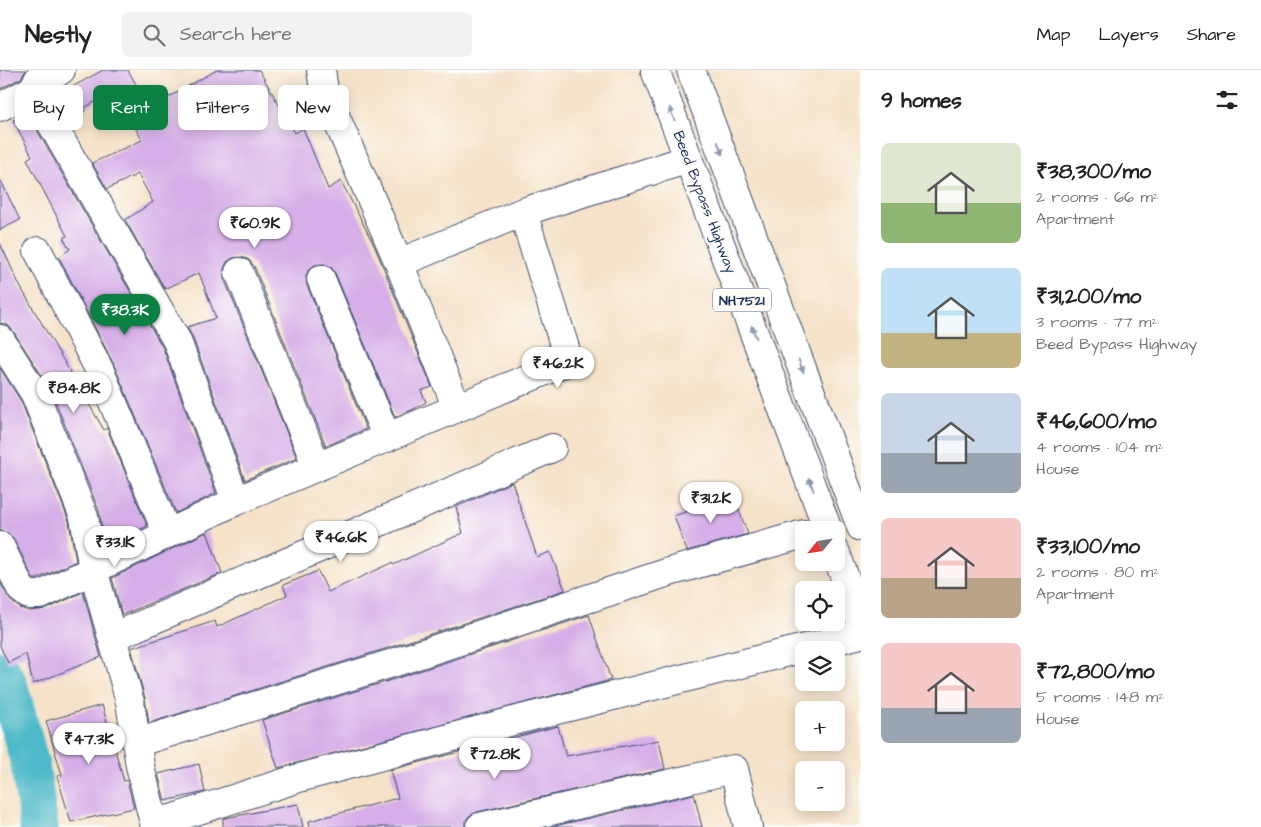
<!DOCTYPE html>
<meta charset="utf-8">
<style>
:root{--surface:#fff;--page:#f2f2f2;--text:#222;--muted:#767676;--line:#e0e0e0;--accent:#0b8043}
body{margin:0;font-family:"Architects Daughter",sans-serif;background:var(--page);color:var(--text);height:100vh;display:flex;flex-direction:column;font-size:19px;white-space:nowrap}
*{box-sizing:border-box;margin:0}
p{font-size:16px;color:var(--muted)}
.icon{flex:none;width:28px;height:28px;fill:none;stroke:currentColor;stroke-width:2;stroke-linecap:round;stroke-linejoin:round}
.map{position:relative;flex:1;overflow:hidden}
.details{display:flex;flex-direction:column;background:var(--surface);width:400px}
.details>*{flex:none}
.banner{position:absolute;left:15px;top:15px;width:475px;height:45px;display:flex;gap:10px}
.needle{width:32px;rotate:240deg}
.controls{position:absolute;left:795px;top:451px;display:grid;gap:10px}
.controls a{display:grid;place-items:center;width:50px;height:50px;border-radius:8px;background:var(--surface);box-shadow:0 2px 12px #0003;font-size:25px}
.price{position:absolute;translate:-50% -42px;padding:0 11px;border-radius:18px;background:#fff;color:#222;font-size:16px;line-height:32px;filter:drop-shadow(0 1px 2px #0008)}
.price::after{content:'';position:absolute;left:50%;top:30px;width:15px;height:11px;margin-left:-8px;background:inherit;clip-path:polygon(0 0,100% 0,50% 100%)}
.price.selected{background:var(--accent);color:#fff}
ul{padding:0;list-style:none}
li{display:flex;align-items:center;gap:15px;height:125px;padding:0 20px}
li span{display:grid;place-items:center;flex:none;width:140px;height:100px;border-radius:8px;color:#555}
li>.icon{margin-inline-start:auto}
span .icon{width:60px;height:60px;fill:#fffc;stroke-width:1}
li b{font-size:21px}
h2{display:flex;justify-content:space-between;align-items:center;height:60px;padding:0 20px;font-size:21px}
.tag{padding:0 18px;border-radius:8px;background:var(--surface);box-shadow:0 2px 12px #0003;font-size:18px;line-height:45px}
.tag.selected{background:var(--accent);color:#fff}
header{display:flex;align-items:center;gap:30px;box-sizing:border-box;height:70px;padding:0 25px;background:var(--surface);border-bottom:1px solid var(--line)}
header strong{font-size:24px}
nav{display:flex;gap:28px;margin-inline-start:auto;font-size:18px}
.search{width:350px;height:45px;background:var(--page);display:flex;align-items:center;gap:12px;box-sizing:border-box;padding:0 18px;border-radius:8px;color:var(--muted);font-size:19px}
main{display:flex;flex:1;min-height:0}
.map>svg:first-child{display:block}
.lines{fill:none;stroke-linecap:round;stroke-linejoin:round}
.river{stroke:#4db9c9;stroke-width:39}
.building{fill:#d6afe8}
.minor-casing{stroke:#3c4a6e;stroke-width:30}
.highway-casing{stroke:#3c4a6e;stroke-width:30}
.minor{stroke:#fff;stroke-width:28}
.highway{stroke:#fff;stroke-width:28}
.oneway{fill:#8d97ae}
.labels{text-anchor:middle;stroke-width:5;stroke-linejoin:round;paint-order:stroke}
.shield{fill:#fdfcf7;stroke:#5f6c8c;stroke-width:1}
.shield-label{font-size:14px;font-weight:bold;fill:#1b2f5e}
.street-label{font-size:15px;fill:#1b2f5e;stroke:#fdfcf7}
</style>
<header>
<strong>Nestly</strong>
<div class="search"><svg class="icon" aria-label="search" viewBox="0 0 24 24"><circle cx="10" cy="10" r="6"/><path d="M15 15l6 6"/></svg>Search here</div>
<nav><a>Map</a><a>Layers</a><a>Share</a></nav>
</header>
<main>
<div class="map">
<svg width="861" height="757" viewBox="0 0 861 757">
<rect width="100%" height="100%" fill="#fdfcf7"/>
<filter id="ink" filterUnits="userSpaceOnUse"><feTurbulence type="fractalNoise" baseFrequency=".02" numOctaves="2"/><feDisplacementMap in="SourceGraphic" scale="10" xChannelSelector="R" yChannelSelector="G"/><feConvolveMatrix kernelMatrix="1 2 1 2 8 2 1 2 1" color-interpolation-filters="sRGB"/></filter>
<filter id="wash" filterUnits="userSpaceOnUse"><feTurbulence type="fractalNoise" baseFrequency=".0096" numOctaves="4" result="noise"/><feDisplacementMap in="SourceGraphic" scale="20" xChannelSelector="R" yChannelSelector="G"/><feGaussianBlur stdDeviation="1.12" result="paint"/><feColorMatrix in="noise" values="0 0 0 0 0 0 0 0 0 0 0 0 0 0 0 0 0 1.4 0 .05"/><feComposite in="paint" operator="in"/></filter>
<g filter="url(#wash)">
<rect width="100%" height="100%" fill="#f5e2c8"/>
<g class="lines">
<!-- river -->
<path class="river" d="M0,600l8,14 22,80 9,63"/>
</g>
<g id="blocks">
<!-- building -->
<path class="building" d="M0,0h26l-5,8 -21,11z
M103,0h25l21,38 68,-38h42l36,63 8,-5 25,61 13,-8 34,66 57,140 -11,4 5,11 -12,7 -19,8 -60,-144 -4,-6 -7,-3 -9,1 -6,4 -3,7 1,9 59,144 -40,17 -72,-180 -5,-6 -7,-3 -9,1 -6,4 -3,7v9l73,180 -52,22 -53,-144 -5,-9 29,-9 -17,-45 -34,16 -40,-69 28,-18 -15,-28 -31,15 -15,-26 50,-23 -27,-49 -31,17 1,3 -17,10 -14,-24z
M27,43l136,235 53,145 -40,20 -62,-148 -55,-108 11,-8 -7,-11 4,-2 -40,-77 5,-3 -19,-36z
M0,109l20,41 -20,10z
M0,173l20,43 84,144 3,-2 40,98 -42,21 -6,-36 -49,-123 -37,-57 -5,-6 -8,-2z
M0,298l21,33 48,120 7,40 -39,18h-4l-19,-40 -6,-6 -8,-2z
M512,412l25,75 13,-5 15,38 -174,57 -242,76 -4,-25 -14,-50 84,-27 2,6 70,-32 -4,-10 35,-14 10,21 64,-29 1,2 70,-32 -7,-26z
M733,425l15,39 -61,17 -13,-35z
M207,462l15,41 -100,42 -10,-37z
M0,512l11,19 9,7 9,3 18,-2 36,-17 18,65 -68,27 -7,-30 -18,9 -8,-17z
M589,545l22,65 -333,88 -16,-48 139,-43z
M102,635l22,76 3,-1 7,28 -63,14 -14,-46 5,-1 -16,-54z
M558,656l8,30 93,-16 6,29 -188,43 -8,4 -4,6v5h-155l-1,-6 89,-23 -8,-28z
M199,694l6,28 -40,9 -7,-27z
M694,724l8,33h-152z
M298,734l5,23h-80v-8l2,-1z"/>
</g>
</g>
<g filter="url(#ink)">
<use href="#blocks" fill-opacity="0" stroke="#3c4a6e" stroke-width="1"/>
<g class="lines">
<defs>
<path id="minor" d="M321,0l3,20 75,173
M0,37l32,-17 9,-15
M38,181l62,120 67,162
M239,202l78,195
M321,209l66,159
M0,269l35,55 49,123 9,52 37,133 10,64 15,61
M457,338l-58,-145 124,-51
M236,431l333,-140 -46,-149 166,-53
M0,476l21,43 8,6h12l195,-94 -59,-160 -145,-251 29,-20
M113,567l439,-189
M136,673l260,-81 273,-90 135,-38
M155,754l144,-46 218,-58 344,-86
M480,757l254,-58 14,58"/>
<path id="highway" d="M655,0l173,460
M691,0l170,457
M836,483l25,70"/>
</defs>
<!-- minor casing -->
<use href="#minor" class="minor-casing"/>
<!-- highway casing -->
<use href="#highway" class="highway-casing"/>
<!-- minor -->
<use href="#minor" class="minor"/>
<!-- highway -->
<use href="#highway" class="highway"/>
</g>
<!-- one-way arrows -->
<defs><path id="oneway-solid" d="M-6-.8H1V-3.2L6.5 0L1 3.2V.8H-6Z" transform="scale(1.25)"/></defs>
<g class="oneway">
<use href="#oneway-solid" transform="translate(672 44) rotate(-111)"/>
<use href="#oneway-solid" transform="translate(720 78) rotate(69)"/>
<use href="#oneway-solid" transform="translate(754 262) rotate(-111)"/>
<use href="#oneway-solid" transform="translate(801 296) rotate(70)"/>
<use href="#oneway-solid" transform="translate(811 414) rotate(-111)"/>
</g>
</g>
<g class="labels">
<!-- shield labels -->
<rect class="shield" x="713" y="218.5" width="58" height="23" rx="4"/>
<g class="shield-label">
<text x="742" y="235">NH752I</text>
</g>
<!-- street labels -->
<g class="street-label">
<text transform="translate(705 132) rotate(69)" y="5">Beed Bypass Highway</text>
</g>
</g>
</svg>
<div class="controls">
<a><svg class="needle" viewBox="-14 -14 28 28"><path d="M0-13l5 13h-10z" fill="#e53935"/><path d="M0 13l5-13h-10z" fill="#767676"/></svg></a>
<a><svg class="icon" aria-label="locate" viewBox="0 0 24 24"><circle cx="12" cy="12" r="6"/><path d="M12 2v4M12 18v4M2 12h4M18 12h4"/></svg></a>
<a><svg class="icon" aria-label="layers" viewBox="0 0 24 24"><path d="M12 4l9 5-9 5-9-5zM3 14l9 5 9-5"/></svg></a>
<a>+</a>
<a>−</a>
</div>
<b class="price" style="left:255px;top:179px">₹60.9K</b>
<b class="price selected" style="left:125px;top:266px">₹38.3K</b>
<b class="price" style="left:558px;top:319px">₹46.2K</b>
<b class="price" style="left:74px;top:344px">₹84.8K</b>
<b class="price" style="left:711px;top:454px">₹31.2K</b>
<b class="price" style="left:341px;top:493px">₹46.6K</b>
<b class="price" style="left:115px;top:498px">₹33.1K</b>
<b class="price" style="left:89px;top:695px">₹47.3K</b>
<b class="price" style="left:495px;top:710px">₹72.8K</b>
<div class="banner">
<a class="tag">Buy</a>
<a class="tag selected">Rent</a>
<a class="tag">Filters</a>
<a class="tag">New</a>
</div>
</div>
<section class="details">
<h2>9 homes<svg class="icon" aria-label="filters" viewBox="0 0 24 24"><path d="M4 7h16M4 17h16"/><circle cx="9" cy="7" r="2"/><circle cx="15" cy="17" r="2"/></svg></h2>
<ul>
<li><span style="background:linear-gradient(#dfe7d0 60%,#8fb573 0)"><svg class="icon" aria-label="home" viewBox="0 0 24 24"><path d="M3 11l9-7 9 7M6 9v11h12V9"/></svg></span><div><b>₹38,300/mo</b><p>2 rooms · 66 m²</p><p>Apartment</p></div></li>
<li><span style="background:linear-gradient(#bfe0f5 65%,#c2b280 0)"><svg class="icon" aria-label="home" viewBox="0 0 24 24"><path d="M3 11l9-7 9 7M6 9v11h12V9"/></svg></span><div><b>₹31,200/mo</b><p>3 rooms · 77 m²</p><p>Beed Bypass Highway</p></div></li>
<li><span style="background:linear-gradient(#c9d6e8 60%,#9aa5b1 0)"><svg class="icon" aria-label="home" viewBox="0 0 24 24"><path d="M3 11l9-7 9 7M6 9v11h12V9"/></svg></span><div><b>₹46,600/mo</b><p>4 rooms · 104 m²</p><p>House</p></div></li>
<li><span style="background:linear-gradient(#f6c9c9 60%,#b9a48a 0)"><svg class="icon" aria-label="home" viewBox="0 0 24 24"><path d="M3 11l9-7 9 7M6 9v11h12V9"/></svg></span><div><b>₹33,100/mo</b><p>2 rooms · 80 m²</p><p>Apartment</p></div></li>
<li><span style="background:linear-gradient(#f6c9c9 65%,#9aa5b1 0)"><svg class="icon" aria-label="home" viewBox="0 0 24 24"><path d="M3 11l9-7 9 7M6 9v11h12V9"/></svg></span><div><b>₹72,800/mo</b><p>5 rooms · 148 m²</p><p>House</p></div></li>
</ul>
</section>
</main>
